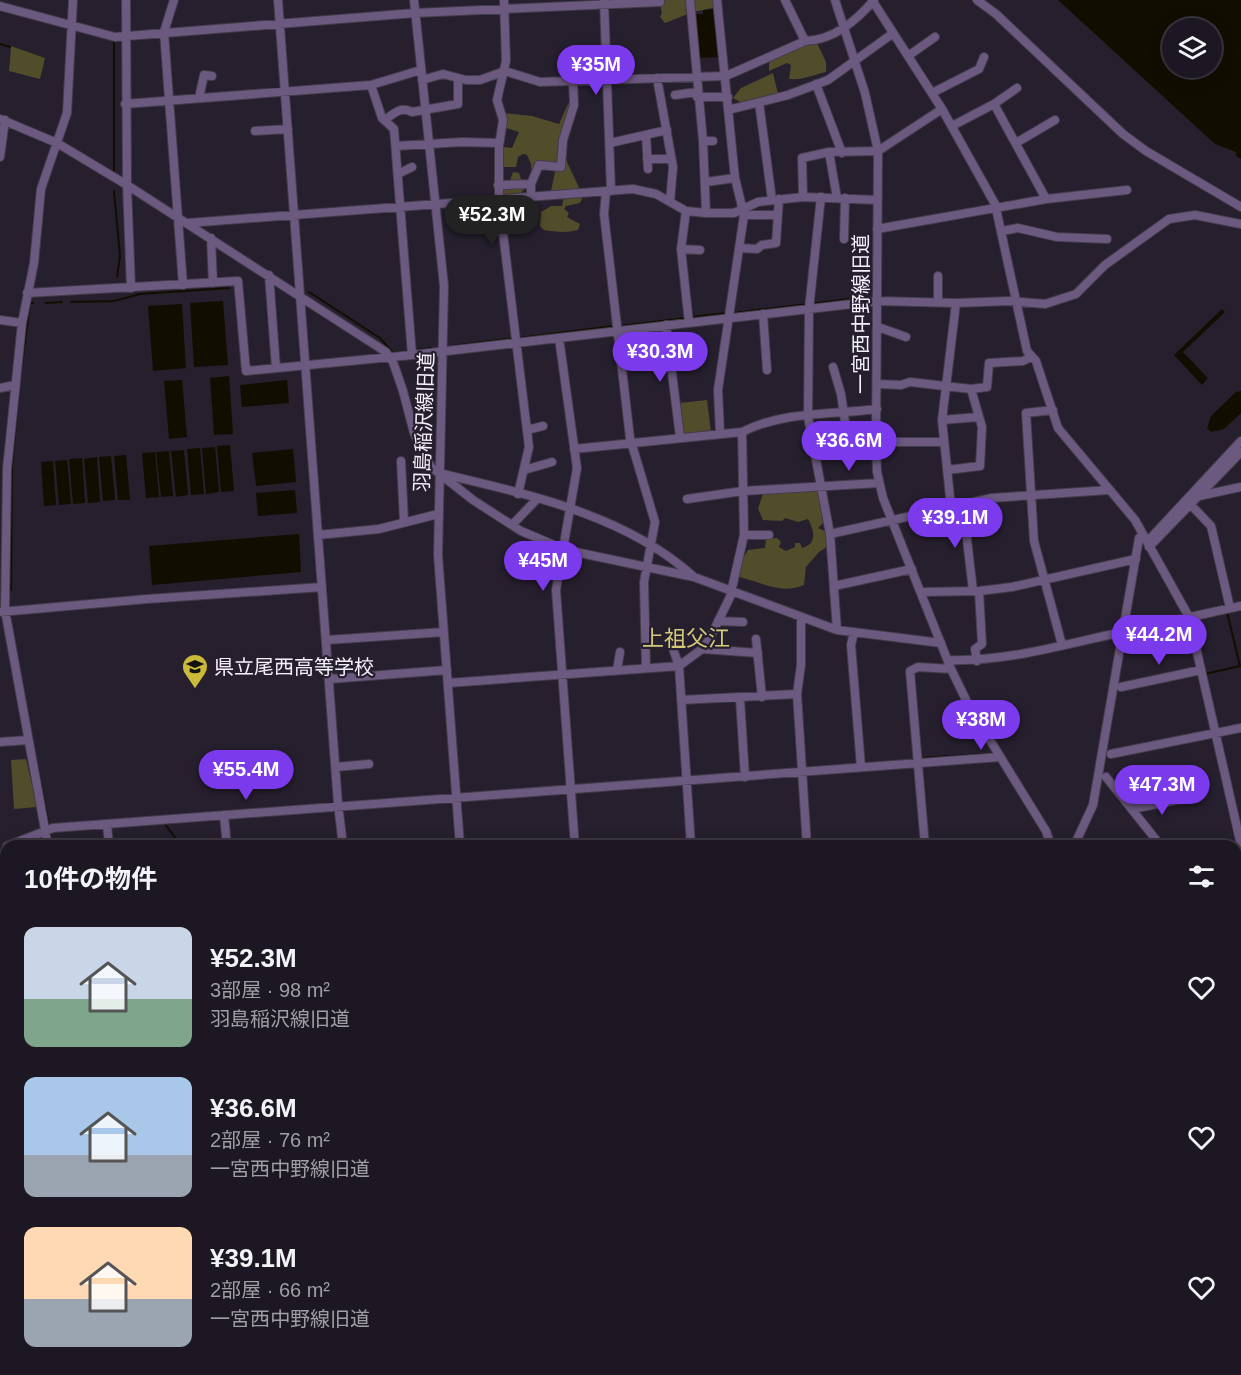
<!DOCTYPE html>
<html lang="ja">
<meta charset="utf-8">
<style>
:root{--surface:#1c1722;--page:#25202a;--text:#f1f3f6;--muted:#a09fa5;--line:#3a3640;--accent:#7c3aed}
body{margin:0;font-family:Helvetica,"Noto Sans JP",sans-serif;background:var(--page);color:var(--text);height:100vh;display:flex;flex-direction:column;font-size:22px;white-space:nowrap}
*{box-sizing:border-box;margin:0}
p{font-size:20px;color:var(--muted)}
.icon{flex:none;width:33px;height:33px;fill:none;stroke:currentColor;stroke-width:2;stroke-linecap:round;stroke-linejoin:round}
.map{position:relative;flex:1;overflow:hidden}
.side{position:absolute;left:0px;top:840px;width:1242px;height:536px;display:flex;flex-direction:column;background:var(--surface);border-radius:18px 18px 0 0;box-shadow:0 3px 15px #0003,0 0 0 2px var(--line)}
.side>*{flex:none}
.controls{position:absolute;left:1162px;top:18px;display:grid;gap:12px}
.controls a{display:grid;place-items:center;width:60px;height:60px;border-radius:50%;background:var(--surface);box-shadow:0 3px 15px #0003,0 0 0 2px var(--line);font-size:30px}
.price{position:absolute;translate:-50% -51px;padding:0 14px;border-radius:21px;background:var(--accent);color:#fff;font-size:20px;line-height:39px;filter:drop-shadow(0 2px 3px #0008)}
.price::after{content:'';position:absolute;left:50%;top:36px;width:18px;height:14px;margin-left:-9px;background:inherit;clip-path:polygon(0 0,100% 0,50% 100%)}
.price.selected{background:#222;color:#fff}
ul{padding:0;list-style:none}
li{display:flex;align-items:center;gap:18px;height:150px;padding:0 24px}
li span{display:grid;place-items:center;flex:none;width:168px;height:120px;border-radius:12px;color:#555}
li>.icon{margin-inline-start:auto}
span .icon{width:72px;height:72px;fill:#fffc;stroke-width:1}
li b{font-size:26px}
h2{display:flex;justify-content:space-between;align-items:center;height:72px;padding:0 24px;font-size:26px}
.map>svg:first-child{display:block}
.green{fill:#514c29}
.water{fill:#110e00;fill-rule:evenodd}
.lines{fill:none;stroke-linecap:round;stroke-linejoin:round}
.stream{stroke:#110e00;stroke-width:2}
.river{stroke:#110e00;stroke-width:14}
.minor-casing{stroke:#433c4b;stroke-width:10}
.major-casing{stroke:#433c4b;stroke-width:12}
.minor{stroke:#6c5980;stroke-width:8}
.major{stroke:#b78fdf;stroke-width:9}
.labels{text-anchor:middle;stroke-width:4.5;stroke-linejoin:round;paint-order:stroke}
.street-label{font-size:20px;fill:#f5f0fb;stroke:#261f2e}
.poi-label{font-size:20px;fill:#f5f0fb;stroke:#261f2e;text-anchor:start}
.quarter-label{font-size:22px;fill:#d4c87a;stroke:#261f2e}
</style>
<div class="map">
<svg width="1241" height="1375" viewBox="0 0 1241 1375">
<rect width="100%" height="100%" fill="#261f2e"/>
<!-- green -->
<path class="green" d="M659,0h64l-5,7 -25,5 -28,11 -5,-6 2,-4z
M817,43l9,19v10c-13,3 -22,8 -37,7l2,-14 -4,-2 -18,8v-10c16,-6 30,-16 48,-18z
M11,46l34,12 -5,21 -31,-8z
M773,73l5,21 -36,9 -9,-5 8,-10z
M569,102l3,2 -7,42 1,14 17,36 -3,7 -14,3 -2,3 5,4 -2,4 13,7 -2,6c-10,3 -24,2 -34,0l-4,-4 1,-14 10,-6h11l2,-10 -13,-5 4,-19 -14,-4 -20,25 -17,4 -5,-3 1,-7 9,-4 4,-11 6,1 2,6 6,2 5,-5 -1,-12 -4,-9 -4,-1 -5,3 -2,10h-16l-1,-17 4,-3 9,1 7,-16 -16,-5 -1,-14 30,3 27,8z
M707,400l4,32 -31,4 -1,-33z
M818,490l9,29 -9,9 11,5 1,12 -11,7 -13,15 -2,18c-24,10 -42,-3 -65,-8 -2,-12 4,-18 9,-27l17,-2 1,-9 11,-1 4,4 -2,5 7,4 9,-4v-4h5l2,5c16,-4 12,-18 6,-29l-10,3 -13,-4 -3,3 -19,-1 -5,-11 5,-16z
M26,759l11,48 -23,2 -3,-49z"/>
<!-- water -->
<path class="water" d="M1058,0h183v159l-5,-3v-4l-21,-8zM1212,28v40h-39v-40z
M713,9l6,48 -21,1 -4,-44h9v-4z
M223,301l5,64 -34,2 -4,-64z
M182,304l4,64 -33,3 -5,-65z
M1222,309l3,3 -42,40 25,26 -6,7 -28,-30z
M229,376l4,58 -19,1 -4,-57z
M182,380l5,57 -18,2 -5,-58z
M287,380l2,23 -47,4 -2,-22z
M1241,391v22l-17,16 -13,3 -4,-4 4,-12 25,-24z
M230,445l4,46 -13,1 -4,-46z
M215,447l4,45 -13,2 -4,-46z
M200,448l4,46 -13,1 -4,-46z
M293,449l3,33 -40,4 -4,-33z
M184,450l4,45 -12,2 -5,-46z
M169,451l4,45 -12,1 -5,-45z
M155,452l4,45 -13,1 -4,-45z
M126,455l4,45h-12l-4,-44z
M111,456l4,44 -12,1 -4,-44z
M97,457l3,45 -12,1 -4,-44z
M82,458l3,45 -12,1 -4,-45z
M67,460l4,44 -12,1 -4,-44z
M53,461l3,44 -12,1 -3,-44z
M295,490l2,23 -39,3 -2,-23z
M299,534l2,38 -149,13 -3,-39z"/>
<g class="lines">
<!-- stream -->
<path class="stream" d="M0,44l10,3
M114,171v-128
M114,191l6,65 -3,21
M309,292l71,46 13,15 38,-5
M71,302l43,-1 26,-7 89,-6
M46,303l16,-1
M733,313l134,-16
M691,317l36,-4
M620,326l66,-8
M519,338l95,-12
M452,346l61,-8
M20,380l10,-77h3
M1207,526l18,79
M11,590l1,-124 7,-77
M1205,674l35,-8 -13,-54
M30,728l19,98
M923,758l62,-4
M165,824l16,22
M50,833l2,13"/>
<!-- river -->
<path class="river" d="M1236,1343h5
M666,1375l15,-5"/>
<defs>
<path id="minor" d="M126,0l1,185 4,103
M174,0l-10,32 19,253
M278,0l60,804 5,42
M414,0l30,286 -6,269 22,291
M504,0l2,61 -9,39 6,20 -4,26v54l30,247 -11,47
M690,0l13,141 3,72
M717,0l18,178 9,37 -26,175 2,43
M835,0l30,93 13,58 -2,291 1,30 6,26 68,171 18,37 77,125 5,15
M872,0l70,109 53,95 32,147 9,10 22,67 77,92 54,97 52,228
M977,0l19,14 127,120 23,17 95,56
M604,1l7,190
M0,6l115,31 300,-24 245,-11
M805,41c29,-1 51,-20 69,-41
M908,56l27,-19
M657,78l16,89 -3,35
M422,80l21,-6 23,6h14l25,-9 35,11 186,-6 79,-35 -20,-41
M816,84l26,69
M371,85l11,33 12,11 18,226
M932,93l47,-24 5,-12
M675,95l22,-3
M697,97h31
M199,98l5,-23 8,1
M759,102l13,98
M125,104l246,-19 50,-15
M994,104l52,95
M728,110l60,-15 40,-15 64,-46
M0,119l57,24 70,42 259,167 7,10 10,29 11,42 17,34 42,33 48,31 45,19 128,27 143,53 104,13
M385,120c9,-7 16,-14 27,-8l46,-8v-26
M952,126l42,-22 23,-16
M255,131l33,-2
M646,135l2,34
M703,141h10
M610,143l57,-13
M1016,143l39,-23
M396,146l66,-4 37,1
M829,152l8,46
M0,157l5,-37
M647,159h24
M398,174l14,-7
M706,182l29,-4
M498,185l33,-1
M606,191l-2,23 26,224 25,84 -11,60 2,86
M531,197v-13l8,-19 22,2 2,-27 11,-35 -1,-24
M803,197l-1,-39 27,-6 49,-1 64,-42
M821,197l-12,112 -1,108 22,117 7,96
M686,211l-5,38 8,74
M744,215h34
M188,223l445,-34 23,5 30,17 20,2h28l24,-11 45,-5 74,3
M877,229l169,-30 81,-9
M1002,231l16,-3 39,9 50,2
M211,238l2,45
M844,239l1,-41
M740,248l17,1 5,-4 14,-2 3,-44
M681,249l19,1
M269,275l7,93
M938,276v26
M27,293l211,-12 8,90 166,-16 466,-54 78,2 53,-2 36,3 31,-10 29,-29 64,-46 26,-4 46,9
M763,314l4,56
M0,320l22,3
M666,325l14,112
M878,327l28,10
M559,338l18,130 -21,122 19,256
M833,367l8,27 5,35
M878,384l23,1 9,-3 61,7 16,-2 2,-24 34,-2 8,-4
M0,388l15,-3
M1053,410l-27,3 8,128 28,104
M942,420l37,-3
M527,430l16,-4
M837,432l9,-3 6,4
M876,442h68
M574,449l168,-17c41,-21 89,-17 135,-23
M401,461l3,60
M524,470l28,-8
M947,470l33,-4 2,-39 -11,-38
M439,473c87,21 185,41 254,103
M1199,496l42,-9
M687,499l56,-8 136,-8
M963,505l10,86
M1191,505l20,21 19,82
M951,507l-9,-87 14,-117
M512,525l25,-26
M830,534l162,-36 117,-8
M318,535l61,-6 59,-15
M744,535h25
M1147,542l94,-101
M1149,547l92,-95
M834,586l78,-17
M921,592l58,-1 33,-4 124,-28
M0,612l147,-13 175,-12
M801,618v47l-4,29 10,152
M718,621l25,1
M1131,630l110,-24
M854,632l-3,13 10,122
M756,639l6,58
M327,640l117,-8
M671,643l8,23 12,180
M702,649l56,4
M948,660c59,2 116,-16 175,-28
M977,661l-2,-12 7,-5 -3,-53
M617,670l3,-18
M330,679l117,-9
M448,683l231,-17 23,-17 8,-11 20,-41 14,-62 -2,-103
M1121,687l80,-17
M740,699l5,78
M681,700l116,-6
M0,742l28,-2
M1111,754l130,-26
M336,767l33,-3
M1106,777l55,69
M1132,809l55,-11
M224,815l3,31
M107,824l2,22
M7,846l46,-18 947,-71
M48,846l-43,-236 2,-141 15,-146 12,-60 7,-74 26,-76 6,-113
M925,846l-15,-175 8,-4 33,2
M1074,846l19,-41 46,-267
M1236,942l5,-1
M0,972h6
M1236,1003l5,1
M1236,1076l5,-1
M0,1084l6,-2
M1236,1192h5
M0,1201l6,1
M1236,1336h5
M0,1351h6
M1236,1352h5
M41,1370l1,5
M121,1370v5
M417,1370v5
M681,1370l1,5
M1153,1370l1,5
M1117,1371l9,-1
M131,1375v-5
M219,1375v-5
M304,1375l2,-5
M350,1375v-5
M546,1375v-5
M654,1375l10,-5
M694,1375l17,-5"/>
<path id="major" d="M1236,1263l5,-1
M0,1278h6
M495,1375v-5"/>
</defs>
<!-- minor casing -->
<use href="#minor" class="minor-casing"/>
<!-- major casing -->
<use href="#major" class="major-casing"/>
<!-- minor -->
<use href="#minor" class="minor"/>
<!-- major -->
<use href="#major" class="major"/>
</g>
<!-- icons -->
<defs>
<symbol id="school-pin" viewBox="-11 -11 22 30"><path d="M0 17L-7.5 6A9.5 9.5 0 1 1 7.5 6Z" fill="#cbb939" stroke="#261f2e"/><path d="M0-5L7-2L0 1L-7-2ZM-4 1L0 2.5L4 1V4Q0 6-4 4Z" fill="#111"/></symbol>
</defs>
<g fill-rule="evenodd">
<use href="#school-pin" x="180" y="652" width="30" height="40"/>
</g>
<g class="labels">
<!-- street labels -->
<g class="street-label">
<text transform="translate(861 314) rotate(-90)" y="7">一宮西中野線旧道</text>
<text transform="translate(424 422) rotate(-88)" y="7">羽島稲沢線旧道</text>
</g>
<!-- poi labels -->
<g class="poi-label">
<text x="214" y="674">県立尾西高等学校</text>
</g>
<!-- quarter labels -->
<g class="quarter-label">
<text x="686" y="646">上祖父江</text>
</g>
</g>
</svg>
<div class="controls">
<a><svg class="icon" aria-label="layers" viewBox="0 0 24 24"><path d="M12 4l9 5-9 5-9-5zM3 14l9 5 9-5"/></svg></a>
</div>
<b class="price" style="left:596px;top:96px">¥35M</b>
<b class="price selected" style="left:492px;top:246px">¥52.3M</b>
<b class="price" style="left:660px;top:383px">¥30.3M</b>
<b class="price" style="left:849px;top:472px">¥36.6M</b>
<b class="price" style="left:955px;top:549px">¥39.1M</b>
<b class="price" style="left:543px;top:592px">¥45M</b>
<b class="price" style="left:1159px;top:666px">¥44.2M</b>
<b class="price" style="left:981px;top:751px">¥38M</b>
<b class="price" style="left:246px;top:801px">¥55.4M</b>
<b class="price" style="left:1162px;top:816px">¥47.3M</b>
<section class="side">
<h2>10件の物件<svg class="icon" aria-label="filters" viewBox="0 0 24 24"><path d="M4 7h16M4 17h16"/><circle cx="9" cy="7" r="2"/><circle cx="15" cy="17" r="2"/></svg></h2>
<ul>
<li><span style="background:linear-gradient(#c9d6e8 60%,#7fa58c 0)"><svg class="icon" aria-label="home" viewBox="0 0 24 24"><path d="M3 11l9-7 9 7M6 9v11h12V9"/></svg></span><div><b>¥52.3M</b><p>3部屋 · 98 m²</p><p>羽島稲沢線旧道</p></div><svg class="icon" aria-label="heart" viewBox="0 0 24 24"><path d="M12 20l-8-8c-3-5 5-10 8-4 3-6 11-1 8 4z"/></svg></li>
<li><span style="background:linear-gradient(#a9c7e8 65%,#9aa5b1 0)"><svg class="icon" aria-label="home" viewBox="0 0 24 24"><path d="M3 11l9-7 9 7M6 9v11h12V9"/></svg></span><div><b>¥36.6M</b><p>2部屋 · 76 m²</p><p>一宮西中野線旧道</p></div><svg class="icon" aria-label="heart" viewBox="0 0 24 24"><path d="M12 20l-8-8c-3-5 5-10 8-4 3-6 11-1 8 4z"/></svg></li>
<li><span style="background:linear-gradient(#ffd9b3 60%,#9aa5b1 0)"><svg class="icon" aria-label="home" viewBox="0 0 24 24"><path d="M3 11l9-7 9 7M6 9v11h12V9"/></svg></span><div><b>¥39.1M</b><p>2部屋 · 66 m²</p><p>一宮西中野線旧道</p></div><svg class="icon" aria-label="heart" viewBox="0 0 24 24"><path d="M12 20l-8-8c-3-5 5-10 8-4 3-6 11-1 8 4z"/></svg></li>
</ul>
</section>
</div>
